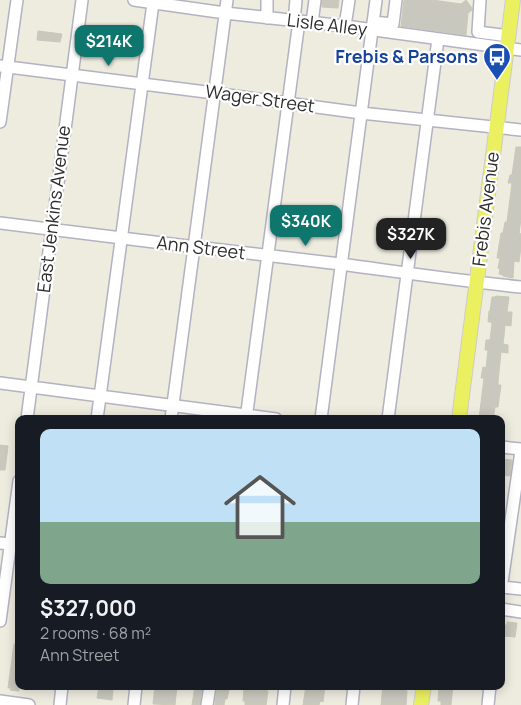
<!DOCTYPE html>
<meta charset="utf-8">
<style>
:root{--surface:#171b24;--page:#20242c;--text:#f1f3f6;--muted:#9ea1a6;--accent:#0f766e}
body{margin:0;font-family:Manrope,sans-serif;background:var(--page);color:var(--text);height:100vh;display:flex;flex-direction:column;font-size:19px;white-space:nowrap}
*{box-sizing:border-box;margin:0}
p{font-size:16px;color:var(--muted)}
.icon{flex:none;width:28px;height:28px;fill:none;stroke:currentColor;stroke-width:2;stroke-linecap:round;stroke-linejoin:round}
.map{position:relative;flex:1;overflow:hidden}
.panel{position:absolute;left:15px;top:415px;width:490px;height:275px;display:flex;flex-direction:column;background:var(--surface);border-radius:10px;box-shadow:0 2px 12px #0003}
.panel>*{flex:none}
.price{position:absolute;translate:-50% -42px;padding:0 11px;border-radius:10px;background:var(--accent);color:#fff;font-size:16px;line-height:32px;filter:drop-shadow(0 1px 2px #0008)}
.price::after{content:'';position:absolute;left:50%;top:30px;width:15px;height:11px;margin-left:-8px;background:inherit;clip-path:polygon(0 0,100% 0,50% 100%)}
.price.active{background:#222;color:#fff}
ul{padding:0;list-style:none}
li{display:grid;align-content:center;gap:10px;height:265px;padding:0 25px}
li span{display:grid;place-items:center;height:155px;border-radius:10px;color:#555}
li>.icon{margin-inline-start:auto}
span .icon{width:90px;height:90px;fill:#fffc;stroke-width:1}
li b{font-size:21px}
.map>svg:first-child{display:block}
.building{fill:#c9c8be;stroke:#c9c8b8}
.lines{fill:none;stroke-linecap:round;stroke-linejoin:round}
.minor-casing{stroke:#b3b2c0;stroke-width:14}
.major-casing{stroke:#ccc;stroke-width:16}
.minor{stroke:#fff;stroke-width:11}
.major{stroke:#ebf061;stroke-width:14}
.labels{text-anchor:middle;stroke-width:4.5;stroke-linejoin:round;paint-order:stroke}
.street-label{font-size:18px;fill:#2c2c2c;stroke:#fff}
.transit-label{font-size:18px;font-weight:bold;fill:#164399;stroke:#fff;text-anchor:end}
</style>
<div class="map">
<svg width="521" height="705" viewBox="0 0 521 705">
<rect width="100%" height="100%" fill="#eeebdf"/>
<!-- building -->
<path class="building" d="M322,0h17l-1,8 -16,-1z
M404,0h28l29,4 5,-4 6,8v2l-4,3 -2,22 -65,-9z
M38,31l24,3 -2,8 -23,-2z
M516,147h5v72l-2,14 2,1v13l-2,15 -5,-1 -1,17 -10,-2v-1l-4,-1 1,-5 -2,-1 2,-10h-3l4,-25h2l2,-11h2l5,-39h-4l2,-8h2z
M496,296l13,1 -2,15h5l-1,14 -6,-1 -1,11 -1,8 5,1v8l-7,-1 -3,30v3h3l-3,22h-3l-2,12h-14l5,-41h-3l2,-11 3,1 2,-18h-3l1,-10h4l2,-16 -1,-2h-3l1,-11h1l2,-14h3z
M0,445l8,1 -3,24h-5z
M501,459l11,1 -2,16 -9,-1z
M507,622l10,1 -2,14 -11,-1 1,-11h2z
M14,644h5v47l-9,-1 1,-2h-3z
M155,686h22l-2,19 -22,-1z
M195,686h7l-2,19h-8z
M306,686h19l-2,16 -3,-1 -1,4h-16z
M383,686h21v4l3,1 -1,14h-25z
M439,686h14l-2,19h-10v-4h-3z
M99,687l14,2 -1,11 -15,-2z
M217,688l12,2 -2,9h-2l-1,6h-9z
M244,688l24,3 -2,14h-21v-4h-2z"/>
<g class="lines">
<defs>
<path id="minor" d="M134,0l91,13 120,13 176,24
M480,0l-2,32 31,4
M267,18v-18
M294,21l2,-21
M373,22l20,2 3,-24
M312,23l3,-23
M345,26l4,-26
M0,66l214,27 147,20 160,17
M0,122l17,-122
M0,223c113,14 227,28 340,41 60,8 120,17 181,23
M0,383l276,36
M27,419l55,-419
M97,419l56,-416
M171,419l56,-419
M246,419l53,-398
M321,419l55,-419
M388,419l50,-380
M501,447l20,2
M0,543l19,2
M502,587l19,2
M501,589l20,-138
M501,609l20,3
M0,621l19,-140
M0,701l29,4
M60,705l2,-19
M134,705l2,-19
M207,705l3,-19
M283,705l2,-19
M352,705l2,-19
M488,705l2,-19"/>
<path id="major" d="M459,419l54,-419
M421,705l3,-19"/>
</defs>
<!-- minor casing -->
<use href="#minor" class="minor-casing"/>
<!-- major casing -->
<use href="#major" class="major-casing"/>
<!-- minor -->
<use href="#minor" class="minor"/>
<!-- major -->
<use href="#major" class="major"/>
</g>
<!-- icons -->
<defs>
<symbol id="bus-pin" viewBox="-11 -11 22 30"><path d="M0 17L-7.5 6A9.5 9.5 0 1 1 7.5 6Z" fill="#1a4fb4" stroke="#fff"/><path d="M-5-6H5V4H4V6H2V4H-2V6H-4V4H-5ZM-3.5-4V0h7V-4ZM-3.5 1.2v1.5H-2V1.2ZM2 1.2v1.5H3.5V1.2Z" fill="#fff"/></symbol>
</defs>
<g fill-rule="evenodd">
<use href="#bus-pin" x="481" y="41" width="32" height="43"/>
</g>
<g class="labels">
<!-- street labels -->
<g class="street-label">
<text transform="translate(327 25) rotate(7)" y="6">Lisle Alley</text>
<text transform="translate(260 99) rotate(8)" y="6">Wager Street</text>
<text transform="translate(54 209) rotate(-83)" y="6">East Jenkins Avenue</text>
<text transform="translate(486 209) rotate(-83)" y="6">Frebis Avenue</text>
<text transform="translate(201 248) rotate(7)" y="6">Ann Street</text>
</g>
<!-- transit labels -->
<g class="transit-label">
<text x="478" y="63">Frebis &amp; Parsons</text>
</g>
</g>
</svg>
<b class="price" style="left:109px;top:67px">$214K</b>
<b class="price" style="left:306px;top:247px">$340K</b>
<b class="price active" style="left:411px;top:260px">$327K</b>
<section class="panel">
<ul>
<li><span style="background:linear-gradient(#bfe0f5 60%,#7fa58c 0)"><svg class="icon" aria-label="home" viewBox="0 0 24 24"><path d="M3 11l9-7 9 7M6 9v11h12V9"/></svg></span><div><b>$327,000</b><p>2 rooms · 68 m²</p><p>Ann Street</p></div></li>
</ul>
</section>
</div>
